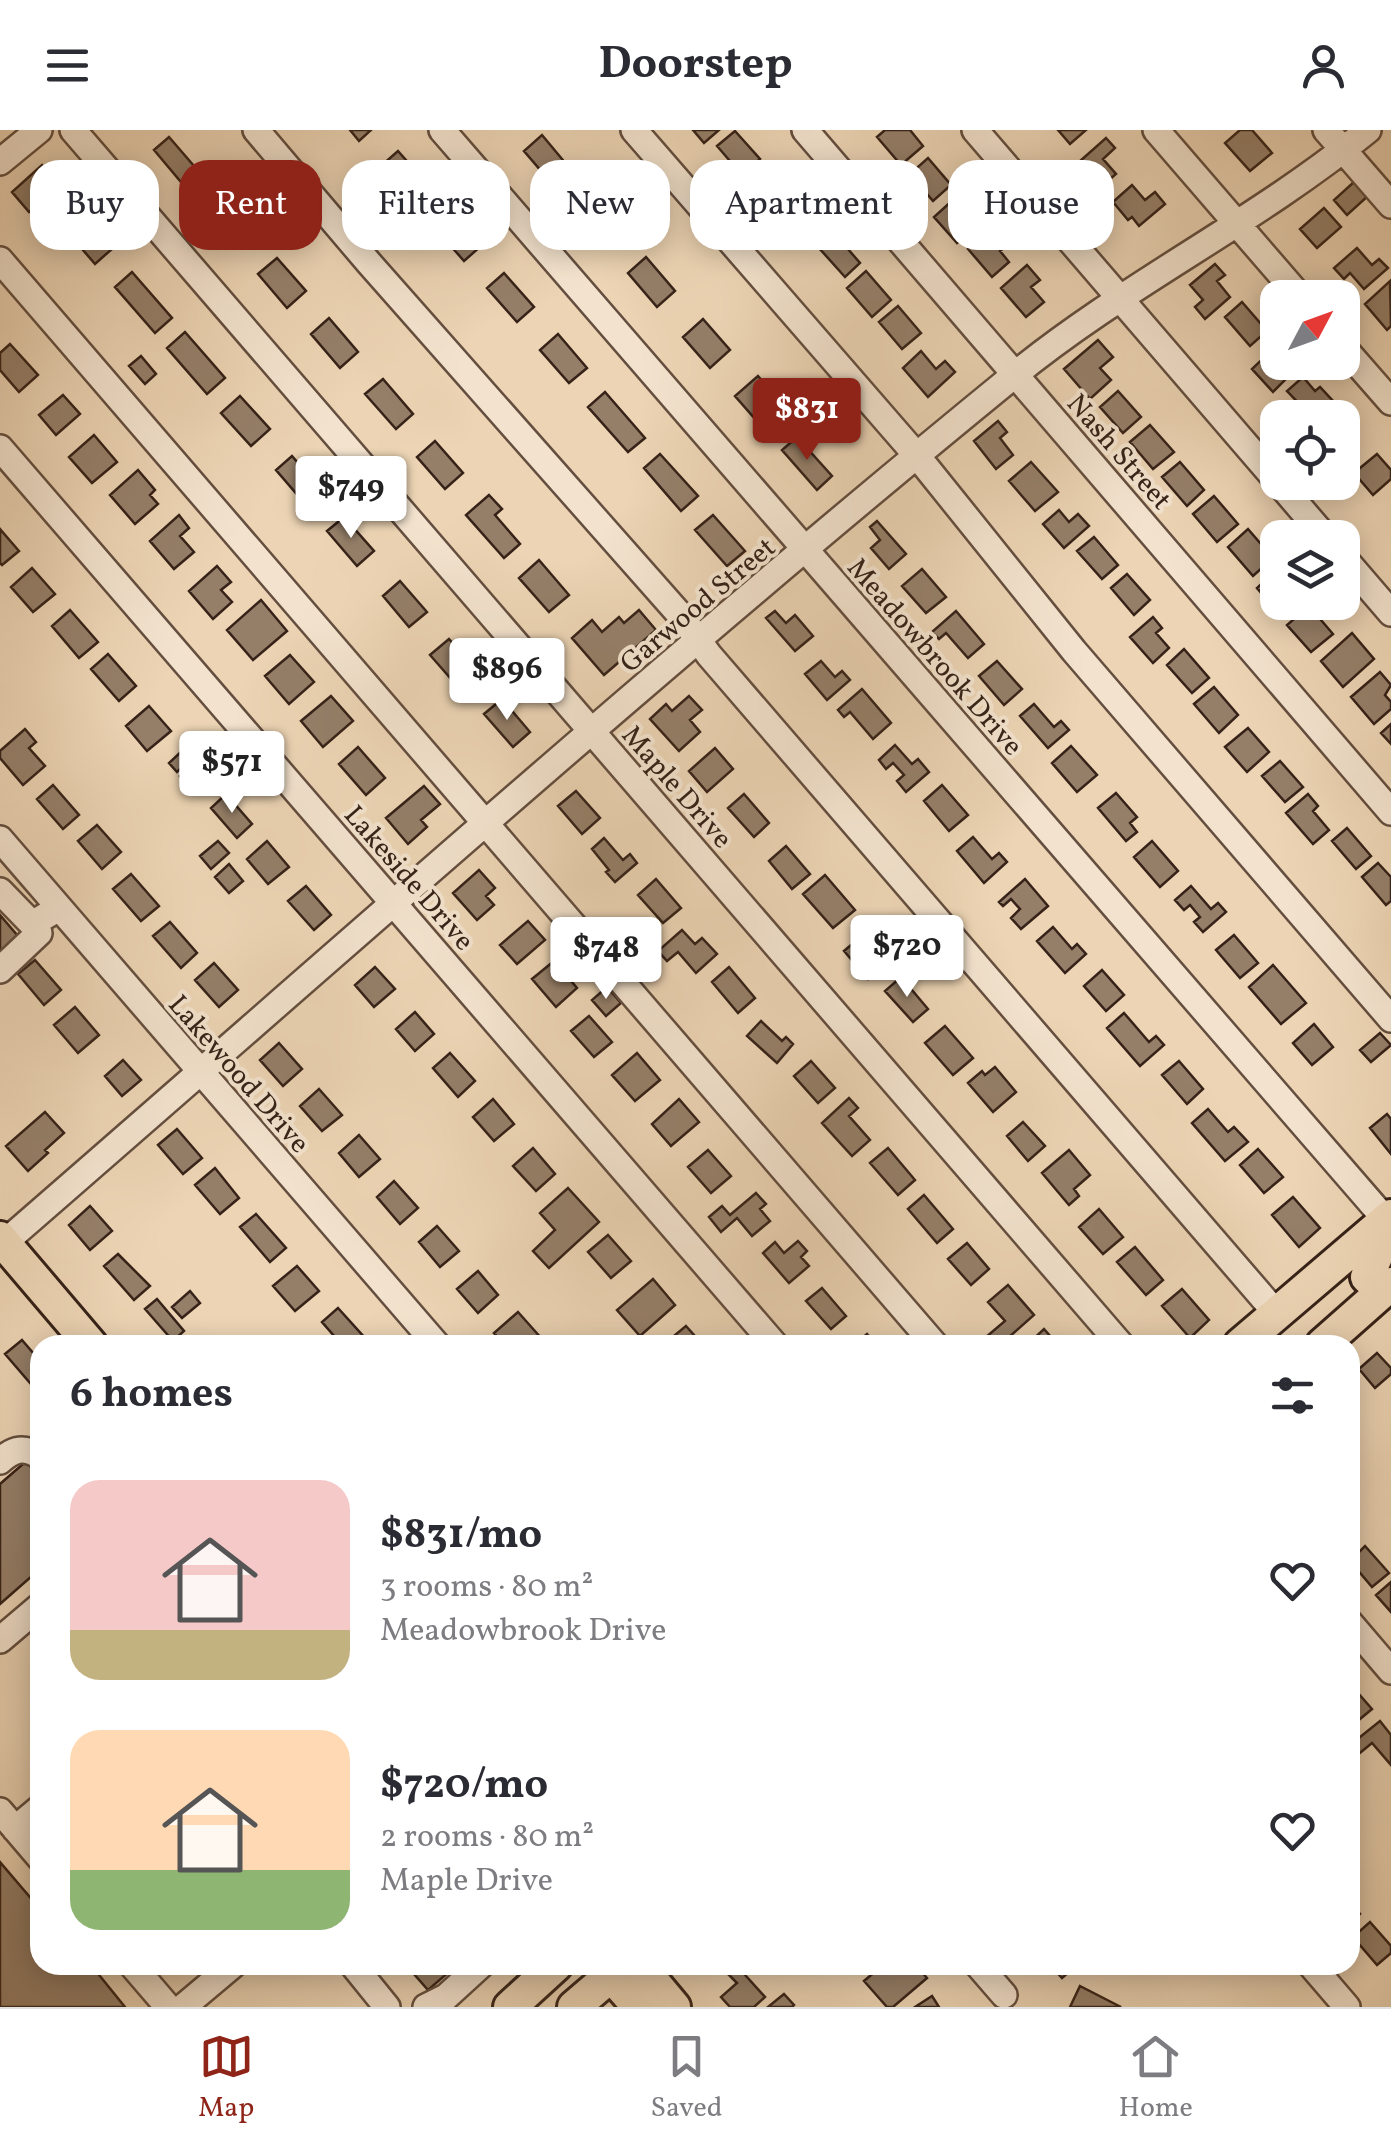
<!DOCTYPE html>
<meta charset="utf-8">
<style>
:root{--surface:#fff;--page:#f2f2f3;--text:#2b2b33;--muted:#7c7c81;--line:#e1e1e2;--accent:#8f2418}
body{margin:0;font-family:Vollkorn,serif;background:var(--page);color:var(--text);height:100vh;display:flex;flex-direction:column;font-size:38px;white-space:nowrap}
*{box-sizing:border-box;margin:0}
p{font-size:32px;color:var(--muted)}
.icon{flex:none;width:55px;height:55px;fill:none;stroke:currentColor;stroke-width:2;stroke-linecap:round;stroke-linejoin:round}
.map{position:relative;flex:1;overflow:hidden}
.details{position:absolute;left:30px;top:1205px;width:1330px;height:640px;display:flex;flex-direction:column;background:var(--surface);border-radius:30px;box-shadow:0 5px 25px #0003}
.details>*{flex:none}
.hud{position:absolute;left:30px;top:30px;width:1332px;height:90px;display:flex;gap:20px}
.needle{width:65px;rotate:49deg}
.controls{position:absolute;left:1260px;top:150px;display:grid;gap:20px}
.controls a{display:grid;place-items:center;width:100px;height:100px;border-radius:20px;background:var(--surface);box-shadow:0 5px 25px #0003;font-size:50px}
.price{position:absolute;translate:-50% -85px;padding:0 22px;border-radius:10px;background:#fff;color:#222;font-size:32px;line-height:65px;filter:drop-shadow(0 2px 5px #0008)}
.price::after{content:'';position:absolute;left:50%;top:60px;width:30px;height:22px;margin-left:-15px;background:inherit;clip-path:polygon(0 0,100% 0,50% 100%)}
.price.active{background:var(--accent);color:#fff}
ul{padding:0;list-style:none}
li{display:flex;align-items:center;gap:30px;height:250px;padding:0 40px}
li span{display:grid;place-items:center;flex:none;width:280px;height:200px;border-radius:30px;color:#555}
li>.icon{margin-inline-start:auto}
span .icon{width:120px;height:120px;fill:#fffc;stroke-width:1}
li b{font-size:42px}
h2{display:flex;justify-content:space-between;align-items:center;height:120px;padding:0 40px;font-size:42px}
.pill{padding:0 35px;border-radius:30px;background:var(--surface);box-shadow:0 5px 25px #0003;font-size:35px;line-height:90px}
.pill.active{background:var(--accent);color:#fff}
header{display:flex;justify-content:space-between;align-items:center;height:130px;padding:0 40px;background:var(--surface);font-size:45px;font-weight:700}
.tab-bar{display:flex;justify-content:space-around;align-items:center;height:140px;border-top:2px solid var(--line);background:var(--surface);font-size:28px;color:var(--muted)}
.tab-bar a{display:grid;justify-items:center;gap:5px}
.tab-bar .active{color:var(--accent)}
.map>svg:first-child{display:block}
.building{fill:#957f69;stroke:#362218;stroke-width:2.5}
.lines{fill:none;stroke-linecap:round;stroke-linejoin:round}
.minor-casing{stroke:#644e3f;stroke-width:30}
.major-casing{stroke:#362218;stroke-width:38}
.minor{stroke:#f3e3ce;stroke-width:25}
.major{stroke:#ecd4b4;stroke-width:32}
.labels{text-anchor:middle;stroke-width:8;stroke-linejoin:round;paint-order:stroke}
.street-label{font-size:28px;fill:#362218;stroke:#f3e3ce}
</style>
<header><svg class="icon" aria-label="menu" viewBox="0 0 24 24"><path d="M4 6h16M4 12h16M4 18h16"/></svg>Doorstep<svg class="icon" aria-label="person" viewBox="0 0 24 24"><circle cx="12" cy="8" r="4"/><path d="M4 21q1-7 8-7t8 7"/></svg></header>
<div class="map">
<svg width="1391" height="1877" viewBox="0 0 1391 1877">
<rect width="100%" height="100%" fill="#ecd4b4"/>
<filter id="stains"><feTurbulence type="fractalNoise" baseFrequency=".002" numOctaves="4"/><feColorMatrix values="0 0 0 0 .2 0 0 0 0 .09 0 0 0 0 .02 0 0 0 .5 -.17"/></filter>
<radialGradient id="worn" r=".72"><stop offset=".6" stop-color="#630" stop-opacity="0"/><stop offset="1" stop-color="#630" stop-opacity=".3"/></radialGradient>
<!-- building -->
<path class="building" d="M350,0h21l-12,11z
M693,0h26l-15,13z
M885,0h25l13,16 -22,19 -24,-28z
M1058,0h28l-16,14z
M1240,0h12l20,23 -22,18 -25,-28z
M735,1l25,28 -18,16 -25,-29z
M542,5l30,36 -18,15 -30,-35z
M169,7l38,44 -16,13 -37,-44z
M1106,8l9,10 -12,11 13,15 -32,28 -22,-25z
M398,21l38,43 -16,14 -38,-43z
M928,28l23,27 -18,16 -23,-27z
M42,35l18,21 -31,26 -17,-20z
M781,39l17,21 -17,14 -17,-20z
M1355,51l13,15 -21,19 -13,-15z
M1132,55l13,15 10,-8 10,12 -26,22 -7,-9 -4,3 -15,-18z
M596,63l31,36 -20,18 -32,-36z
M223,66l32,37 -17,15 -32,-37z
M955,68l24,26 -22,19 -23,-26z
M805,69l9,9 -7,7 14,16 -16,14 -23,-26z
M1324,78l17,19 -24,21 -17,-19z
M83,82l30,36 -18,16 -31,-36z
M452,83l29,33 -17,15 -29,-33z
M995,96l15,17 -10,8 9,11 -17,15 -24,-28z
M835,104l25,29 -15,14 -26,-29z
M1357,118l15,17 7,-6 9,9 -24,21 -14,-16 -6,6 -10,-11z
M646,127l29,34 -18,16 -29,-34z
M277,128l29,33 -19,17 -29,-34z
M1215,134l10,11 -8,6 13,16 -25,22 -10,-12 8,-7 -13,-15z
M1027,135l13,15 -9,7 13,15 -18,15 -25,-29z
M866,141l25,29 -19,17 -25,-29z
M132,142l40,46 -17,15 -40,-46z
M504,143l30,34 -17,15 -30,-34z
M1390,151l1,45 -4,4 -22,-26z
M1242,172l25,29 -17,15 -25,-29z
M898,176l23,27 -19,16 -23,-27z
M329,188l29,34 -18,16 -29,-34z
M703,189l27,31 -20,18 -27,-31z
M185,202l40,46 -18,16 -40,-46z
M558,204l29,34 -18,15 -29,-33z
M1098,210l15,17 -13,11 11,12 -21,19 -26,-30z
M10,214l28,31 -19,17 -19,-22v-17z
M1275,217l3,15h7l-2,3 8,9 -18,18 -21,-23z
M921,221l15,18 9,-8 10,11 -27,25 -25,-29z
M141,226l15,18 -11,10 -16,-18z
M758,246l28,32 -23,20 -28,-32z
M1303,247l12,14 5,-4 13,14 -20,17 -26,-27z
M383,249l30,35 -17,15 -31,-35z
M1118,261l23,26 -18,16 -23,-26z
M605,262l40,46 -17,14 -40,-45z
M63,265l17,19 -24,21 -17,-20z
M240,266l30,33 -19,17 -30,-33z
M1341,280l10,12 -7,6 13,15 -15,13v-38h-10z
M998,291l9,11 -7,6 13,17 -17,14 -22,-28z
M1150,295l24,27 -21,17 -23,-27z
M94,305l23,27 -25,21 -23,-26z
M797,307l35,39 -15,14 -35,-40z
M435,311l28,32 -18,16 -28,-32z
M660,324l38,42 -17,15 -37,-43z
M1377,324l14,16v9l-18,16 -19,-22z
M292,326l37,43 -16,14 -37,-43z
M1031,332l27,30 -23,19 -26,-30z
M1180,332l24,28 -17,16 -25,-29z
M138,340l17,20 -5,5 8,9 -23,20 -25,-29z
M489,365l13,14 -7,6 25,29 -16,14 -38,-43z
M1214,366l24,28 -21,18 -24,-28z
M1059,380l10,12 9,-8 11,12 -25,22 -21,-24z
M179,385l10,13 -9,8 14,16 -20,17 -24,-28z
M713,385l32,36 -18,15 -32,-36z
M344,387l30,34 -17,15 -30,-35z
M877,391l29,33 -17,15 -18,-21 9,-8 -10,-13z
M0,399l19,22 -17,14 -2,-2z
M1248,399l25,29 -20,18 -25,-29z
M1094,407l24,28 -16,14 -25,-28z
M539,430l30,35 -20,17 -30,-34z
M217,436l14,16 -10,8 11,12 -19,17 -24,-28z
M32,438l23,26 -22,18 -22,-25z
M922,439l24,28 -20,16 -24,-27z
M1274,442l4,4v26h18l-15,14 -24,-28z
M1127,444l23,26 -16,15 -23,-27z
M400,451l27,31 -18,15 -26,-31z
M261,470l26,31 -34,29 -26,-30z
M1309,476l24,28 -22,18 -24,-27z
M70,480l28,32 -19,16 -27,-32z
M639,480l17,20 -52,45 -32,-37 20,-18 10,12 17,-15 5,6z
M775,481l11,12 9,-8 18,21 -18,15 -29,-33z
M956,481l28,33 -16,14 -22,-25 -7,6 -7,-7z
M1153,487l9,11 -6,5 13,15 -16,15 -23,-26z
M1352,503l22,26 -31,28 -22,-26z
M449,509l29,32 -19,17 -29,-33z
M1184,519l25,29 -17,15 -25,-28z
M108,524l28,32 -17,15 -28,-32z
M290,525l24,27 -25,22 -24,-28z
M821,531l14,16 7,-6 8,9 -23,20 -22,-26z
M997,531l25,28 -18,16 -25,-29z
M1380,542l11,13 -6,10 6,7v7l-17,15 -23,-27z
M1214,557l24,28 -19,18 -25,-29z
M862,559l29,34 -18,16 -23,-27 -6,5 -6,-7z
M331,566l22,25 -30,26 -22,-26z
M689,566l13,14 -12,10 10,12 -21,19 -29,-32 16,-15 6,7z
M502,569l28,33 -17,15 -29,-33z
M1034,574l20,23 7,-6 8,9 -21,18 -28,-32z
M149,576l22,25 -24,20 -21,-25z
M1391,594v20l-10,-11z
M1248,598l21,24 -22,20 -22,-25z
M25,599l11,13 -7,6 16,18 -22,19 -23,-27v-7z
M895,615l17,19 6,-5 11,13 -23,20 -9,-11 7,-6 -11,-12 -7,6 -7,-9z
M1071,616l26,29 -20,17 -25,-29z
M358,617l27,31 -19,17 -27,-31z
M715,618l18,21 -26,23 -18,-21z
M184,619l8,9 -15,14 -8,-9z
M199,628l16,19 -20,17 -15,-18z
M1280,631l23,26 -18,15 -23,-26z
M53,655l26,30 -16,14 -26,-30z
M942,655l26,30 -19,16 -25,-30z
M424,656l16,18 -19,16 6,7 -19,17 -22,-26z
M576,661l24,27 -18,16 -24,-28z
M1116,663l21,24 -7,6 7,9 -11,9 -28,-33z
M226,664l26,30 -15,14 -26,-30z
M744,664l25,29 -15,14 -26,-29z
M1308,664l10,12 -5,5 16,19 -16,14 -27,-31z
M97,695l24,27 -19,17 -24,-28z
M1347,698l24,28 -15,13 -24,-28z
M973,707l19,22 7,-6 8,9 -23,21 -27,-32z
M604,708l19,22 7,-6 7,9 -22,19 -9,-10 3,-2 -17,-21z
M218,711l11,12 -18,16 -11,-13z
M267,711l22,26 -21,17 -21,-25z
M1152,711l26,30 -18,16 -26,-30z
M786,716l24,28 -18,15 -23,-28z
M1378,733l13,14v24l-5,4 -24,-28z
M229,734l14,17 -14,12 -14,-16z
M479,740l16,18 -9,8 8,9 -17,15 -24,-27z
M131,744l28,32 -18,15 -28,-32z
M825,745l30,35 -22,18 -30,-34z
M656,749l25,29 -18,15 -25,-28z
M1025,749l23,27 -27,23 -10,-11 9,-9 -9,-10 -8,7 -4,-4z
M306,756l25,29 -17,15 -26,-29z
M1191,756l20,23 7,-6 8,9 -23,20 -9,-10 6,-5 -10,-12 -6,5 -9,-10z
M0,785l24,28 -24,21z
M528,791l17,19 -28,24 -17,-19z
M170,792l27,31 -16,15 -28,-32z
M1053,797l19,22 5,-5 9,10 -21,19 -28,-32z
M682,800l13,14 7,-6 15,16 -21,19 -18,-21 -11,9 -9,-10z
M863,805l24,28 -19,16 -24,-28z
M1234,805l24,28 -18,15 -24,-28z
M35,830l26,30 -17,15 -26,-31z
M554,831l23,27 -21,19 -24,-28z
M214,833l24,27 -19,17 -24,-27z
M1273,835l33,38 -25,21 -32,-37z
M375,837l20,22 -21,18 -19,-22z
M729,837l26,31 -17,15 -26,-31z
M1102,840l22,25 -18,16 -22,-25z
M901,847l27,32 -15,13 -28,-31z
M607,857l14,16 -15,13 -14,-16z
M75,877l24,28 -21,18 -24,-28z
M415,882l19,22 -19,17 -19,-22z
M1124,883l25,29 7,-6 8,9 -24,21 -33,-38z
M589,886l23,26 -18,15 -23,-26z
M761,891l21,20 4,-4 7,7 -16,19 -30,-27z
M1314,894l19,23 -21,18 -19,-22z
M945,896l28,32 -20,17 -28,-32z
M1380,903l11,12 -20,17 -11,-12z
M279,913l23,26 -19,17 -23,-26z
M450,923l25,28 -17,16 -25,-29z
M637,923l23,27 -25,21 -23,-26z
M123,930l18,20 -19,16 -17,-20z
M811,931l24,27 -17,15 -24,-27z
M1179,931l24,28 -16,15 -25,-29z
M995,937l21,25 -23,20 -25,-29 14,-12 3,4z
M319,959l23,26 -20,16 -22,-25z
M849,968l9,10 -9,8 21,24 -18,16 -30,-33z
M493,969l21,25 -20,17 -21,-24z
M679,969l20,23 -28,24 -19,-22z
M1208,979l20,23 6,-5 14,15 -23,19 -33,-38z
M45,982l19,21 -19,17 3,3 -20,18 -22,-25z
M1387,984l4,5v35l-21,-26z
M1023,992l22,24 -17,15 -21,-25z
M177,999l25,29 -19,16 -25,-29z
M359,1005l21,24 -21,18 -20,-24z
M533,1018l22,26 -19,17 -23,-25z
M888,1018l27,32 -17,15 -28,-32z
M1258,1019l25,28 -19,16 -24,-28z
M708,1020l23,26 -20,17 -23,-26z
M1069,1020l21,25 -16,14 5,7 -10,9 -27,-32z
M215,1038l24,30 -19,16 -25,-29z
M394,1051l24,27 -18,16 -23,-27z
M568,1058l31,34 -50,46 -16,-17 22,-21 -15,-17z
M756,1063l10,11 -6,5 10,12 -18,15 -15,-18 -16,14 -12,-15 13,-11 8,9z
M924,1065l29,34 -16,14 -29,-34z
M1293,1067l27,31 -21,19 -27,-32z
M90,1076l22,25 -22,19 -21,-25z
M1099,1079l24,28 -20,17 -24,-27z
M256,1084l30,34 -16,14 -30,-35z
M437,1096l22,25 -19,16 -21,-25z
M608,1105l23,26 -20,17 -23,-26z
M798,1111l9,10 -6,6 8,9 -20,17 -26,-30 12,-11 9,11z
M967,1113l22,26 -18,16 -23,-26z
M1135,1117l28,33 -17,15 -29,-33z
M118,1124l32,32 -16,14 -30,-34z
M297,1136l22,25 -24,20 -22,-25z
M478,1141l20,24 -20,18 -21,-24z
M653,1149l22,26 -35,31 -23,-26z
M1008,1155l26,30 -34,30h-9l-6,-7 20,-17 -17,-19z
M822,1158l24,28 -15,13 -25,-28z
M1182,1159l27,31 -19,18 -28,-32z
M190,1161l10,12 -18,15 -10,-11z
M157,1169l27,32 -11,10 -28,-32z
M338,1178l27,30 -8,7h-15l-20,-23z
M518,1182l24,27 -8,6h-29l-11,-12z
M686,1196l17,19h-29l-5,-5z
M1044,1199l14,16h-31z
M867,1204l10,11h-23z
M22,1210l18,21v13l-10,9 -25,-29z
M1377,1223l14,15v6l-16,14 -16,-19z
M31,1327l9,11v101l-40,35v-120z
M1365,1416l24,27 -17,14 -22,-26z
M1391,1452v30l-15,-17z
M1358,1563l14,16 -18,15 -4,-4v-20z
M1380,1591l11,14v30l-19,-22 -22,18v-16z
M0,1732l40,47v56h51l34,42h-125z
M1350,1772l10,12 -10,9z
M1370,1792l21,24v7l-14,12 -24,-28z
M406,1835h51l-29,25z
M883,1835h33l11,13 -34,29h-6l-23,-26z
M1050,1835h27l-15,13z
M737,1836l28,31 -11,10h-24l-9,-10 16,-14 -9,-9z
M1080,1856l41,21h-51z
M784,1864l10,11 -2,2h-24z
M932,1866l7,11h-24z"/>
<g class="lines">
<defs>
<path id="minor" d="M73,0l1048,1215
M256,0l113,133 312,353 28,39 568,659
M442,0l944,1090
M634,0l284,327 156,194 317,368
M805,0l586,682
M975,0l303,352
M1156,0l145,168
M1326,0l65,75
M0,32l39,-32
M0,130l935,1085
M1342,216l49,56
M0,318l775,897
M1278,352l48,56
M1342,426l49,57
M0,709l437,506
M0,761l32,33 27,-16
M0,840l39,-37 -7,-9
M4,1113c334,-290 665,-586 1008,-866 112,-92 244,-155 356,-247
M0,1331c14,-13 24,-14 40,-5
M1350,1493l41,48
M0,1510l40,-34
M0,1681l40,47
M15,1699l25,-21
M132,1835l36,42
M353,1835l34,42
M978,1835l26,30
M1311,1835l36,42
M183,1877l50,-42
M426,1877l20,-10 35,-32"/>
<path id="major" d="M0,1108l91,107
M1382,1162l-15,-15 17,-38 2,-19
M1240,1215l151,-129
M1322,1215l69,-61
M602,1835l37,42
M639,1835l35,42
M510,1877l46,-42
M574,1877l49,-42"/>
</defs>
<!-- minor casing -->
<use href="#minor" class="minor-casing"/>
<!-- major casing -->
<use href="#major" class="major-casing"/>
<!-- minor -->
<use href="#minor" class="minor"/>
<!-- major -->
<use href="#major" class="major"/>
</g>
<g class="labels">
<!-- street labels -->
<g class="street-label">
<text transform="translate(1120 321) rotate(49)" y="10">Nash Street</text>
<text transform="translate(697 474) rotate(-40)" y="10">Garwood Street</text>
<text transform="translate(936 526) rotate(49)" y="10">Meadowbrook Drive</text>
<text transform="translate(678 656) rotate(49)" y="10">Maple Drive</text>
<text transform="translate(410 747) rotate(49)" y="10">Lakeside Drive</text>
<text transform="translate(240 943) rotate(49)" y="10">Lakewood Drive</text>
</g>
</g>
<rect width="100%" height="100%" filter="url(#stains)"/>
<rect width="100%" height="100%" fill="url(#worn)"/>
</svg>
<div class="controls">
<a><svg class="needle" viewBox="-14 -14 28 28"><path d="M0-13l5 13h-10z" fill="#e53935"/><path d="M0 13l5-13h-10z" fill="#7c7c81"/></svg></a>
<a><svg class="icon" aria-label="locate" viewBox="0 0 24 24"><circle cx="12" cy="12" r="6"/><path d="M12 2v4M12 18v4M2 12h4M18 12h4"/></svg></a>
<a><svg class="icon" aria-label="layers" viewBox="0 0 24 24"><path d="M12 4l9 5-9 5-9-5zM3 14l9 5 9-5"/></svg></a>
</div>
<b class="price active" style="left:807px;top:333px">$831</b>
<b class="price" style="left:351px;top:411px">$749</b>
<b class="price" style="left:507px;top:593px">$896</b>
<b class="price" style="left:232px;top:686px">$571</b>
<b class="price" style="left:907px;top:870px">$720</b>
<b class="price" style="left:606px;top:872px">$748</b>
<div class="hud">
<a class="pill">Buy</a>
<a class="pill active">Rent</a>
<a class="pill">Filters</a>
<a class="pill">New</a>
<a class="pill">Apartment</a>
<a class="pill">House</a>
</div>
<section class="details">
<h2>6 homes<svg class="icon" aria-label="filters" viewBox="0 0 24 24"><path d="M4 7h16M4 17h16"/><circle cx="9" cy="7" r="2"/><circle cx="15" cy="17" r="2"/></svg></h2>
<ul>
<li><span style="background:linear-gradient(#f6c9c9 75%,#c2b280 0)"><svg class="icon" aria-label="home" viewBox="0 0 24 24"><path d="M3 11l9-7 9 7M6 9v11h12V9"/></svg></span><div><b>$831/mo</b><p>3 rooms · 80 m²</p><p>Meadowbrook Drive</p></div><svg class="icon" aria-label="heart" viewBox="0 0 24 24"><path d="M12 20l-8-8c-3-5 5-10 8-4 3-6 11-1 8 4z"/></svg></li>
<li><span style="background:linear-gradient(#ffd9b3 70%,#8fb573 0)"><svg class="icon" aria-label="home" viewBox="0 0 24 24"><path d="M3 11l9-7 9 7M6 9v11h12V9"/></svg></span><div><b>$720/mo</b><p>2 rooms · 80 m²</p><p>Maple Drive</p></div><svg class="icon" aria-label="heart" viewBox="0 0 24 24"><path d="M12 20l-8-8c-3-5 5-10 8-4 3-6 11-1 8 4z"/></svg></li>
</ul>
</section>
</div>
<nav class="tab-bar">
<a class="active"><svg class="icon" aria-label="map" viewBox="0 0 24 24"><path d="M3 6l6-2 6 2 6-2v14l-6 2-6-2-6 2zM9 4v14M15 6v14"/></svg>Map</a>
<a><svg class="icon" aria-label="saved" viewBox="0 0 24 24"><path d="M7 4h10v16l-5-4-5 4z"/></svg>Saved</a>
<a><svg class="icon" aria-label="home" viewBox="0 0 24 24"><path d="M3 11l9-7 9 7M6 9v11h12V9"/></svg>Home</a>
</nav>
